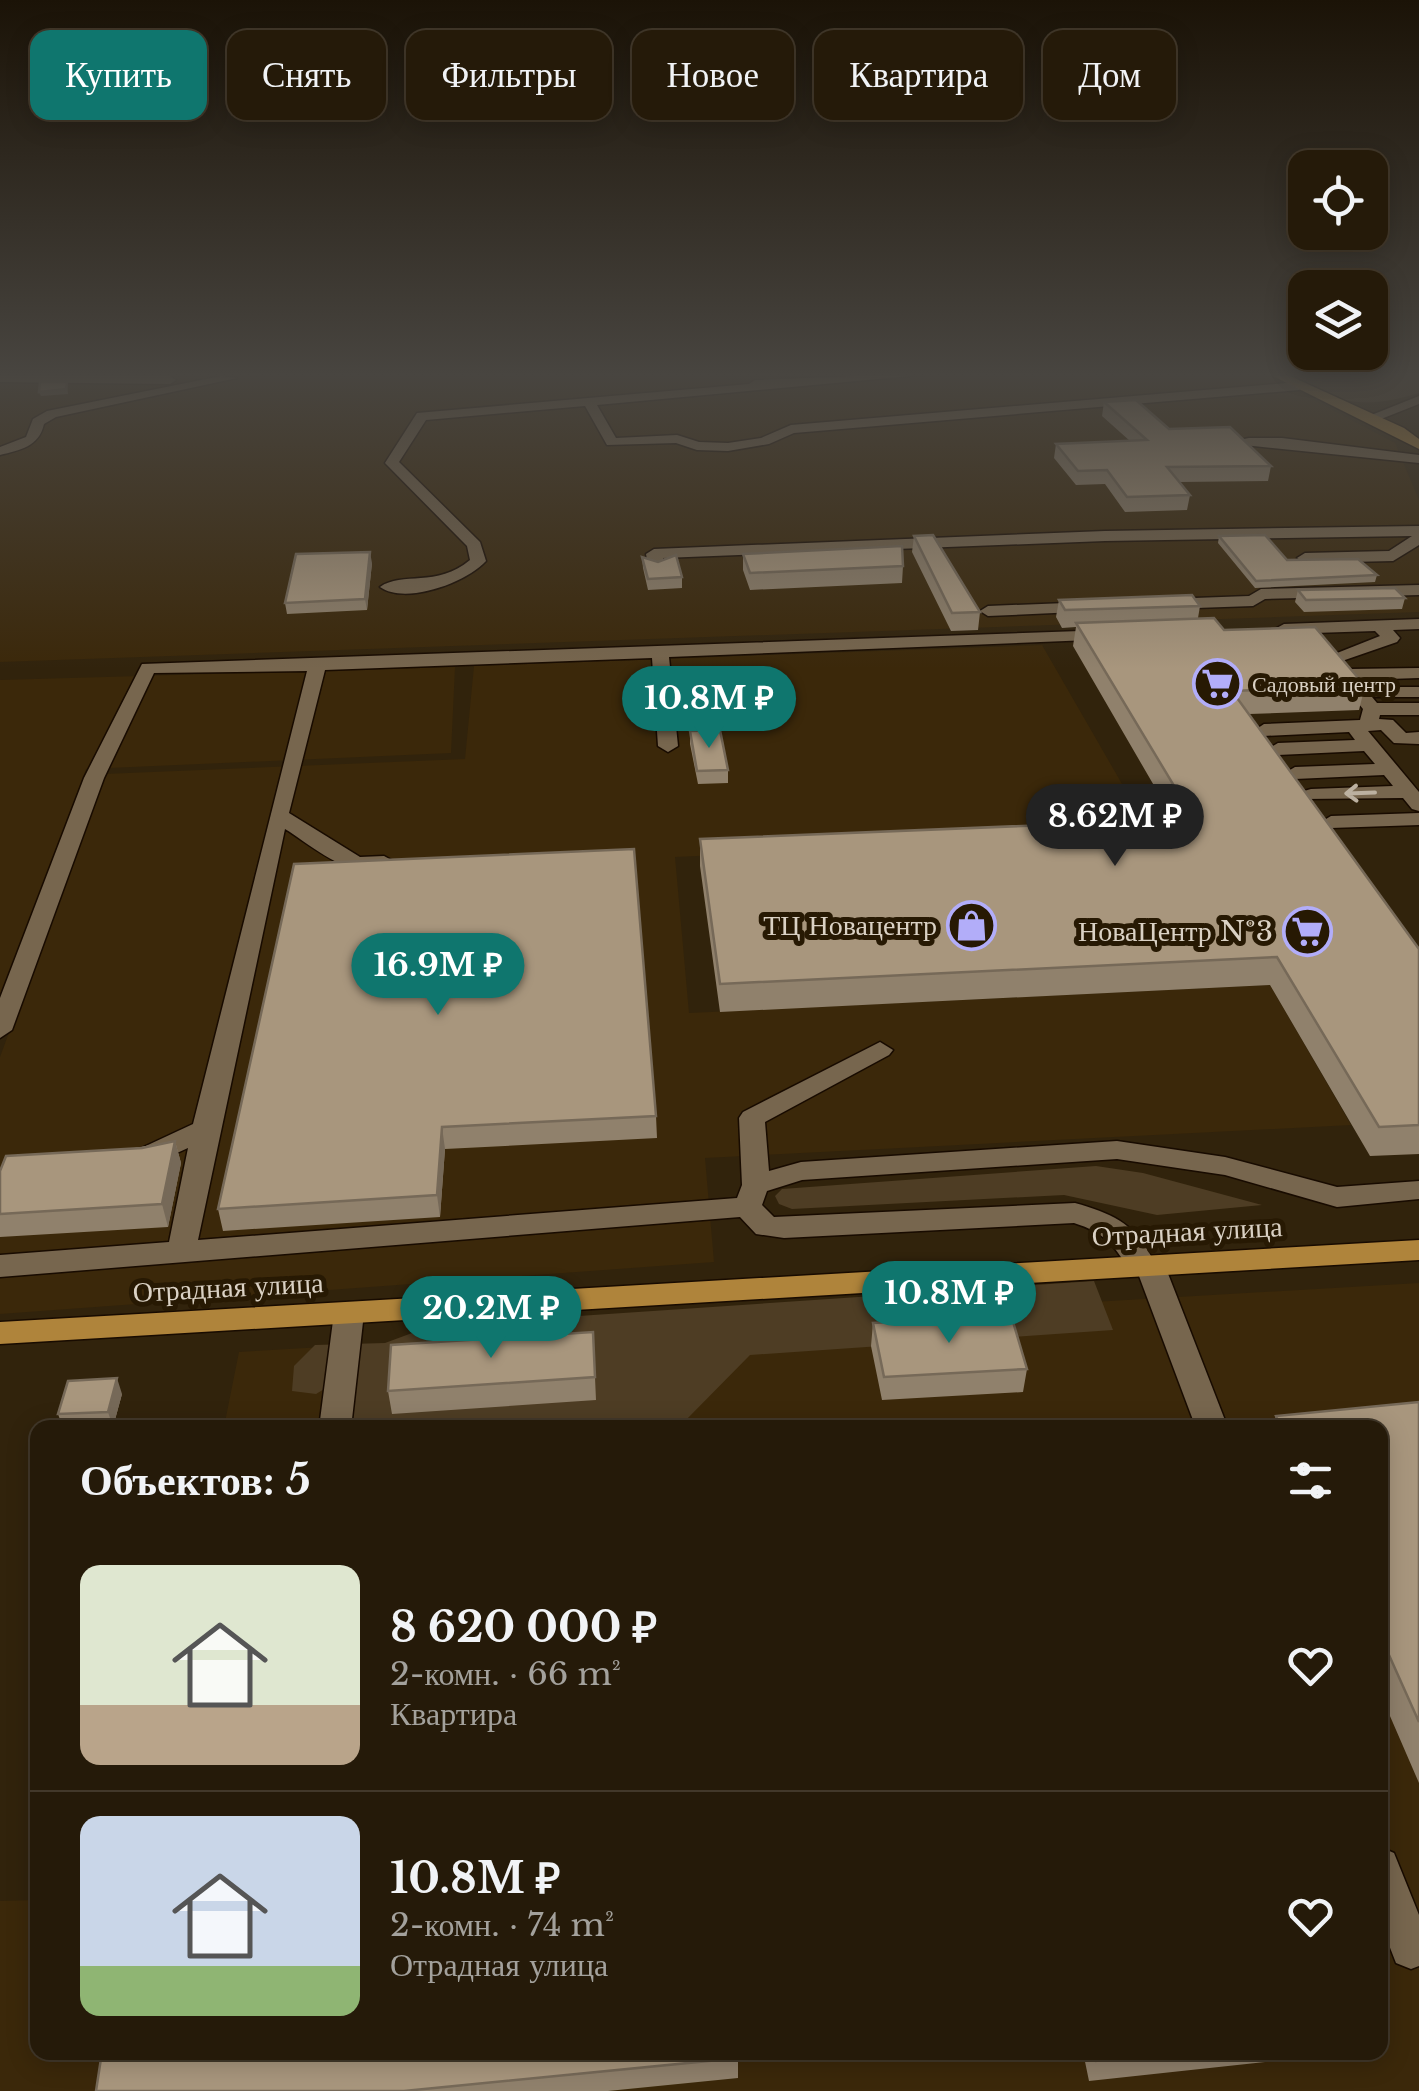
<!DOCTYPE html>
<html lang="ru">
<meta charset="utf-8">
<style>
:root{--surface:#251a09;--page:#312717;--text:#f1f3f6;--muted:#a3a19c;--line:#42382a;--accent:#0f766e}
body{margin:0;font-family:"Libre Baskerville",serif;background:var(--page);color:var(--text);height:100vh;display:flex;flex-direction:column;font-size:38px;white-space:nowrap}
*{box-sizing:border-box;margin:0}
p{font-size:32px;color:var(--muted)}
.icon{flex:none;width:55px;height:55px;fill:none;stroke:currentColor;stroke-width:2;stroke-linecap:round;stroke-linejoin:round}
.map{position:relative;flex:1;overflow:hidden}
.drawer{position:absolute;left:30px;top:1420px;width:1358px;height:640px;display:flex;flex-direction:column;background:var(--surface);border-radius:20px;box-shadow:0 5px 25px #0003,0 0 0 2px var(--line)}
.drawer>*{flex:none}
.top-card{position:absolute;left:30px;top:30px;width:1360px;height:90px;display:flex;gap:20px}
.controls{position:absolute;left:1288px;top:150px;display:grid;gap:20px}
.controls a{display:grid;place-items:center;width:100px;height:100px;border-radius:20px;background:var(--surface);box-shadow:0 5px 25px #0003,0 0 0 2px var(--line);font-size:50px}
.price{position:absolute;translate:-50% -85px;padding:0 22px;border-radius:35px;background:var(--accent);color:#fff;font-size:32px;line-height:65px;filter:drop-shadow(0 2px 5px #0008)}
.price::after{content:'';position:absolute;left:50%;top:60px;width:30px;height:22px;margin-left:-15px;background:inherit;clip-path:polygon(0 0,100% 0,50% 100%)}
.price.active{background:#222;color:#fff}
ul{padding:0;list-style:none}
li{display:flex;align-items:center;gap:30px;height:250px;padding:0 50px}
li+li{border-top:2px solid var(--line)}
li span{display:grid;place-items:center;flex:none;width:280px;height:200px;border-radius:20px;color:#555}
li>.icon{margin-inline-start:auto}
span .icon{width:120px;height:120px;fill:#fffc;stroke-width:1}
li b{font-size:42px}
h2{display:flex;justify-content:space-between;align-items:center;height:120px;padding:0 50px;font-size:42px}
.pill{padding:0 35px;border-radius:20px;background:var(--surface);box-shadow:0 5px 25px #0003,0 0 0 2px var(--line);font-size:35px;line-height:90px}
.pill.active{background:var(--accent);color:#fff}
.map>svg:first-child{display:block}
.built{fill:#3b280a}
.green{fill:#4e3d24}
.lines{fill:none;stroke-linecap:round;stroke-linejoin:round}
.minor-casing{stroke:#180b00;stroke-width:3}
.major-casing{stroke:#180b00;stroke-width:3}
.minor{fill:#77664e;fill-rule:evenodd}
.major{fill:#af843b;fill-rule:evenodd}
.wall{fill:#90816c}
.shaded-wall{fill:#766958}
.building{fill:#a8967d;stroke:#766958;stroke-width:2.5}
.oneway{stroke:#bcb1a1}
.labels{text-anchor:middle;stroke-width:10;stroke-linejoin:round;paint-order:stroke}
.far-poi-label{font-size:22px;fill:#dad1c4;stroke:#271903;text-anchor:start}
.poi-label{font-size:28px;fill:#dad1c4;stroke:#271903;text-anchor:end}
.street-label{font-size:28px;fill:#dad1c4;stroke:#271903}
</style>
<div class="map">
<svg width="1419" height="2091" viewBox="0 0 1419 2091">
<rect width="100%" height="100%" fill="#31230c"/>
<!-- built -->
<path class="built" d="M0,376h719l36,16 178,-16h335l127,67 24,57v112l-1419,50z
M1042,645l110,191 -477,21 14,156 581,-28 81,140 -646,33 9,104 -714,52v-257l104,-283 361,-15 9,-93z
M455,667l-4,86 -365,16 -86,228v-317z
M1419,1283v808h-1419v-190l37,-1 1,152h1342v-624l-1156,-1 15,-75z"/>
<!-- green -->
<path class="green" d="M1296,376h123v17c-49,15 -80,14 -123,-17z
M1096,1166l47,7 119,32 -105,10 -93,-20 -272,14 -13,-5 -4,-8 7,-7z
M1094,1281l19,49 -363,25 -66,67 -61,5h-275l-4,-50 -28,17 -24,-3 2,-25 21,-21 70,-2 46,-17z"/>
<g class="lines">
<defs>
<path id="minor" d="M0,376h170l6,4 -6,4 -170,-2z
M221,376l16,2 -181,39 -12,7c-5,23 -24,26 -44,31v-8l26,-10 7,-18 14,-8z
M858,376h52l-313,29 19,33 61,-3 22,7 29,1 33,-5 30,-13 508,-43 6,4 -6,4 -505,43 -25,11 -41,7 -31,-1 -21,-7 -69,2 -22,-39 -159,14 -27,42 81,80 6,19c-20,22 -81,44 -106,26 22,-16 57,1 90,-27l-3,-14 -82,-83 32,-50 332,-29 6,-4z
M1419,396v8l-43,17 -12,-3z
M1249,438h33l137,17v8l-175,-18v-6z
M1419,526v19l-26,16 -88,2 -8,-5 8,-5 84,-2 23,-15 -307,5 -442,17 1,7 -8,5 -8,-5 -2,-11 8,-5 451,-18z
M1419,585v10l-154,4 -12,7 -86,3 -8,-5 8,-5 82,-3 12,-7z
M1092,602l8,5 -2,4 -110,5 -8,-5 8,-5z
M1419,619v10l-26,1 7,8 -3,4 -55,19 7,8 70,-1v10l-61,2 5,7h56v10h-47l5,6h42v12h-39l-1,4 14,1 13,13 13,-1v12l-25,-1 -13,-13 -13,1 51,61v19l-7,-2 -9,-11 -99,1v-8l7,-2 82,-3 -9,-11 -89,4 -10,-6 10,-6 80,-3 -11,-13 -86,4 -10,-6 10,-6 77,-3 -6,-8 -85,4 -9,-6 9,-6 96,-4 3,-11 -41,-50 58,-23 -5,-5 -91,3 -9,-5 9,-5z
M1109,630l9,5 -3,4 -446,18 9,89 -10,6 -10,-6 -6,-88 -327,12 -36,143 71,44 24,-1 11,6c-33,29 -82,-16 -110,-33l-87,411 539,-42 5,-13 -3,-67 4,-6 137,-70 13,8 -4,5 -124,67 4,49 32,-9 316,-21 108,16 112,30 82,-6v18l-82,8 -112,-32 -108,-16 -315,21 -35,11 -5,14 12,12 301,-14c35,10 58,19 76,53l9,3 5,7 63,162h-32l-57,-152 -8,-3c-16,-27 -25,-40 -57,-50l-290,15 -28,-4 -16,-17 -740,60v-22l169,-13 19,-94 -33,15h-20l-4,-6 4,-6 58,-27 114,-453 -153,2 -50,105 -92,252 -12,8v-40l84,-220 58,-114z
M1419,813v12l-88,3 -10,-6 10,-6z
M349,1302l11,3 4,8 -13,115h-32l15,-115 4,-8z
M1380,1847l14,6 25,62v51l-8,3 -15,-6 -16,-41z"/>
<path id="major" d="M1273,376h17l114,52 15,11v10z
M1419,1240v20l-1419,84v-22z"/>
</defs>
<!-- minor casing -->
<use href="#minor" class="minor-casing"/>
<!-- major casing -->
<use href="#major" class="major-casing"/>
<!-- minor -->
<use href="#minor" class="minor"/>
<!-- major -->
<use href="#major" class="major"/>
</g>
<!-- wall -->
<path class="wall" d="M1104,402l65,27 102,37 -3,15 -89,1 11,13 -3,15 -62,2 -20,-28 -29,1 -22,-27 2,-14 74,-3 -28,-25z
M914,536l66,76 -2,18 -27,1 -39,-79z
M1219,536l68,24 90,15 -2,7 -120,6 -37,-45z
M743,554l160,12 -1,17 -152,7 -7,-20z
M642,557l40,20v11l-34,2 -5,-22z
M372,563l-5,47 -80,4 -2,-11z
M1298,590l107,8 -3,11 -98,3 -9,-10z
M1059,600l141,6 -2,12 26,12 141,56 -6,24 -110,4 170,235v205l-49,2 -100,-171 -550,27 -20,-146v-27l474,-19 -101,-174 3,-19 -14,1 -6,-11z
M690,731l38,39v13l-30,1 -8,-40z
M294,864l362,252 1,22 -212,11 -5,68 -217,14 -5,-22z
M175,1141l6,22 -13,64 -168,10v-66z
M873,1323l154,46 -4,23 -141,8 -11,-54z
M593,1332l3,68 -204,14 -4,-23z
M122,1394l-9,33 -50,1 -5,-14z
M1419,1402v381l-39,-90v-265h-108l4,-12z
M738,2052v26l-130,13h-512z
M1083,2052h274l-268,29z"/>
<!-- shaded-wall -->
<path class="shaded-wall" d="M67,382l1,12 -27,2 -2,-4z
M370,552l2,11 -5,47 -2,-11z
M442,1127l3,22 -5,68 -3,-22z
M175,1141l6,22 -13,64 -6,-23z
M117,1378l5,16 -9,33 -5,-15z"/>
<!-- building -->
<path class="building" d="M40,382h27l-1,7 -27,3z
M1136,400l33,29 61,-2 41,39 -104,1 23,28 -63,2 -20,-27 -29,1 -22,-27 91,-4 -43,-38z
M933,535l47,77 -28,1 -38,-77z
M1265,535l22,25 71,-1 19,16 -121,6 -37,-45z
M902,546l1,20 -153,7 -7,-19z
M370,552l-5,47 -80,4 11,-49z
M676,555l6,22 -34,2 -6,-22 16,5z
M1395,588l10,10 -99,2 -8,-10z
M1192,595l8,11 -135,4 -6,-10z
M1214,618l10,12 91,-3 50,59 -133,5 187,258v176l-40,2 -102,-170 -557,27 -20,-145 494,-20 -118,-196z
M720,730l8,40 -31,1 -7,-40z
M634,849l22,267 -214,11 -5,68 -219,14 76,-345z
M175,1141l-13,63 -162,10v-43l6,-15 136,-8z
M1011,1315l16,54 -143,8 -11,-54z
M593,1332l2,45 -207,14 3,-46z
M117,1378l-9,34 -50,2 10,-33z
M1419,1402v320l-39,-87v-207h-99l-5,-12z
M1380,2013l6,17 -6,1z
M102,2052h636v6l-334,33h-308z
M1094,2052h81l-79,9z"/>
<!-- one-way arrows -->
<defs><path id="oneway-shaft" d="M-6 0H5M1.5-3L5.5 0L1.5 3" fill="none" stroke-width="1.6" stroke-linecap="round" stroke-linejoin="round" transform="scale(2.5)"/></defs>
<use class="oneway" href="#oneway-shaft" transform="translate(1360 793) rotate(178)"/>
<!-- sky -->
<linearGradient id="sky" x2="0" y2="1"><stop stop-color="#1b1307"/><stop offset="0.56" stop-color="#484540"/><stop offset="1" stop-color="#484540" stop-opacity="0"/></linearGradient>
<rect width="1419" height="669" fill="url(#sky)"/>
<!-- icons -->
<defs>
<symbol id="supermarket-ring" viewBox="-11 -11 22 22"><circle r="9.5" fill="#271903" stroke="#b2adf9" stroke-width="1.5"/><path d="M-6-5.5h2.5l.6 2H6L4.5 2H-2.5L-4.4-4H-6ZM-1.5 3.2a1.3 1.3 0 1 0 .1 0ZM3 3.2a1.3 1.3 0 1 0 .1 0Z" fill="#b2adf9"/></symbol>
<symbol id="shop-ring" viewBox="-11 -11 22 22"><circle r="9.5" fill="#271903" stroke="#b2adf9" stroke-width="1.5"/><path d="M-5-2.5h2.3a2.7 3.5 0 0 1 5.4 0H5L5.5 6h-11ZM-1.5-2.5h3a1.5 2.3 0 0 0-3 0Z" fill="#b2adf9"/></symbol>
</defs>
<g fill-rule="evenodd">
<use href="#supermarket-ring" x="1190" y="656" width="55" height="55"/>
<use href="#shop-ring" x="944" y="898" width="55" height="55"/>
<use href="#supermarket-ring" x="1280" y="904" width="55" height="55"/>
</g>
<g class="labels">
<!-- far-poi labels -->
<g class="far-poi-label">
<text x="1252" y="692">Садовый центр</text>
</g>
<!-- poi labels -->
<g class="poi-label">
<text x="937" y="935">ТЦ Новацентр</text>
<text x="1273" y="941">НоваЦентр №3</text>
</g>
<!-- street labels -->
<g class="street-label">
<text transform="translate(1187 1231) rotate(-3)" y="10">Отрадная улица</text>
<text transform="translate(228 1287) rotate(-3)" y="10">Отрадная улица</text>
</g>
</g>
</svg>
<div class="controls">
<a><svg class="icon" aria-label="locate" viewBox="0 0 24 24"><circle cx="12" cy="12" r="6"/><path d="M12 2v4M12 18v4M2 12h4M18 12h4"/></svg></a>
<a><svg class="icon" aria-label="layers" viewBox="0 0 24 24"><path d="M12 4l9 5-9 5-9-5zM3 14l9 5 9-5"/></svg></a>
</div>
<b class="price" style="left:709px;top:751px">10.8M ₽</b>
<b class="price active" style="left:1115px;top:869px">8.62M ₽</b>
<b class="price" style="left:438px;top:1018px">16.9M ₽</b>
<b class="price" style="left:949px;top:1346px">10.8M ₽</b>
<b class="price" style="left:491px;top:1361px">20.2M ₽</b>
<div class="top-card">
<a class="pill active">Купить</a>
<a class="pill">Снять</a>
<a class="pill">Фильтры</a>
<a class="pill">Новое</a>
<a class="pill">Квартира</a>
<a class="pill">Дом</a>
</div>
<section class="drawer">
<h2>Объектов: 5<svg class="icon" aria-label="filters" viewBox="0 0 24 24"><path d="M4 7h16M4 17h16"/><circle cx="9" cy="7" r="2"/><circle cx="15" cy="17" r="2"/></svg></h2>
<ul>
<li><span style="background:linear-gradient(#dfe7d0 70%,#b9a48a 0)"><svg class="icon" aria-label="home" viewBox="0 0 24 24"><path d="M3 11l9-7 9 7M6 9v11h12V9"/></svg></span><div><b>8 620 000 ₽</b><p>2-комн. · 66 m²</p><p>Квартира</p></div><svg class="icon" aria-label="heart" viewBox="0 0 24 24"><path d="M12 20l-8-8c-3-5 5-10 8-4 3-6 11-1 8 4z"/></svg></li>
<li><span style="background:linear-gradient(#c9d6e8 75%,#8fb573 0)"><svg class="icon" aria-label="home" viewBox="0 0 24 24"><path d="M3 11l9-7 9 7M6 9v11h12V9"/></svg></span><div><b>10.8M ₽</b><p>2-комн. · 74 m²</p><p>Отрадная улица</p></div><svg class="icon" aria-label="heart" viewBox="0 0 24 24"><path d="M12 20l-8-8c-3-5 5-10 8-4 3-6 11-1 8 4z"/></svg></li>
</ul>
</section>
</div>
